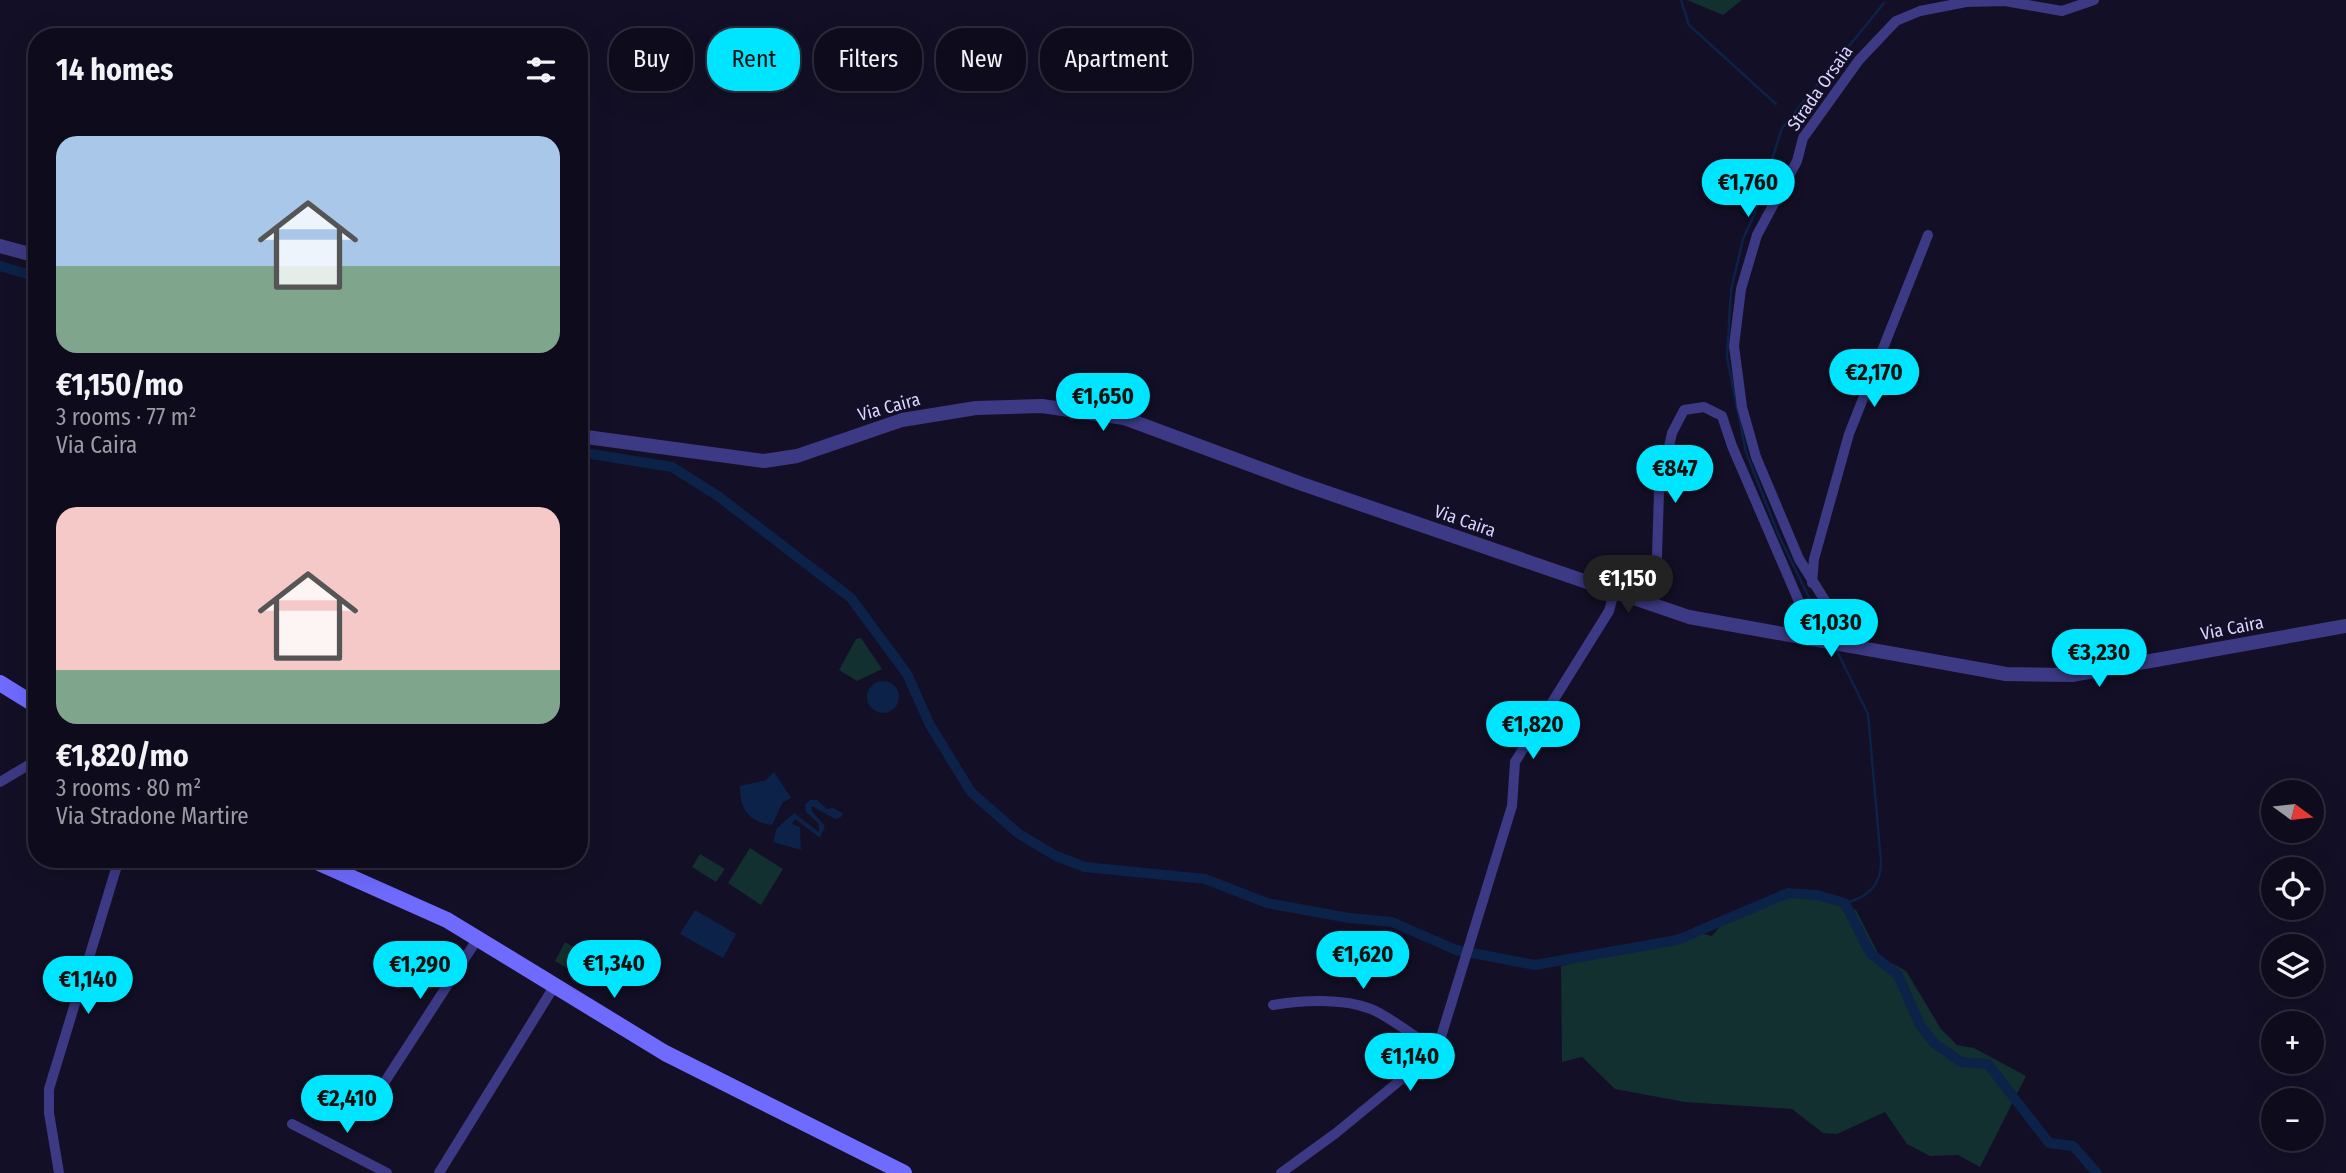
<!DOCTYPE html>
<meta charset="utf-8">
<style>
:root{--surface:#0e0b1c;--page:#1c1929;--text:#f1f3f6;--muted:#9b9ba3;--line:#2e2b3b;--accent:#00e5ff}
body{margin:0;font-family:"Fira Sans Condensed",sans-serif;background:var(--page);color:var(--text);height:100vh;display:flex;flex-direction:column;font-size:26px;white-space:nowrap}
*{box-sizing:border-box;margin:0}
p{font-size:23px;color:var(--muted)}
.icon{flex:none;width:38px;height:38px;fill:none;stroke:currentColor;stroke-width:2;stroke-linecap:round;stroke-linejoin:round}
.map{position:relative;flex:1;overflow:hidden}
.sheet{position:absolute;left:28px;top:28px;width:560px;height:840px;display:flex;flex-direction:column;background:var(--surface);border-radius:28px;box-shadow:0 7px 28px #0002,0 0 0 2px var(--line)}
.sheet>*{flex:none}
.hud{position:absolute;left:609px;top:28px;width:665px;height:63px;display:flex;gap:14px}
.needle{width:46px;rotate:105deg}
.tools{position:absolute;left:2261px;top:780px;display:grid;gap:14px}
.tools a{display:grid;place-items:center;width:63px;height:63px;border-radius:50%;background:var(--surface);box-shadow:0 7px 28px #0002,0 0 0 2px var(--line);font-size:35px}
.price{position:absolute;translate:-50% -60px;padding:0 16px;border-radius:24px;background:var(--accent);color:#111;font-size:23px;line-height:46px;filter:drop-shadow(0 2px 4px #0008)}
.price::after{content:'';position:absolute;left:50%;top:42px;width:21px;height:16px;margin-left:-10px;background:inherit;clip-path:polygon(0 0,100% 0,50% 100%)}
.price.on{background:#222;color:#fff}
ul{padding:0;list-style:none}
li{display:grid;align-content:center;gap:14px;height:371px;padding:0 28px}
li span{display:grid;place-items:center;height:217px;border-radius:21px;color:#555}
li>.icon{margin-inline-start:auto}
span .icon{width:126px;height:126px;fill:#fffc;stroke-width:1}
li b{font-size:30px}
h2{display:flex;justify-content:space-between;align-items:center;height:84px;padding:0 28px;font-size:30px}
.pill{padding:0 24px;border-radius:28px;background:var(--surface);box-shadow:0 7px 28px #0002,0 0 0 2px var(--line);font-size:24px;line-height:63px}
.pill.on{background:var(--accent);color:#111}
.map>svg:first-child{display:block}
.green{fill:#12302f}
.water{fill:#0c2248}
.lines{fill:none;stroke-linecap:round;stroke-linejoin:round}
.stream{stroke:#0c2248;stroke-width:2.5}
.canal{stroke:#0c2248;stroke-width:10}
.minor{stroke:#3d3a85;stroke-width:10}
.tertiary{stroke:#3d3a85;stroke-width:14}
.secondary{stroke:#6f6bff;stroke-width:16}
.labels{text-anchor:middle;stroke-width:5;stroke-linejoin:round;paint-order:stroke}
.street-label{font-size:18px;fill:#d9d4ff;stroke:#130f26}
</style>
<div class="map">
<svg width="2346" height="1173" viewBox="0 0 2346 1173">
<rect width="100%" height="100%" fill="#130f26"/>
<!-- green -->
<path class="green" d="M1687,0h55l-19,15z
M861,638l21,31 -25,12 -18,-11 17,-31z
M750,848l33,21 -22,36 -33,-22z
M700,854l25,15 -9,13 -24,-15z
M1799,893l57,17 24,47 26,14 35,58 16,16 17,3 52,28 -46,91 -22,-12 -28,1 -23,-12 -22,-32 -48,22 -14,-1 -31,-24 -107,-7 -70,-13 -33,-32 -20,5 -1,-96 130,-35 21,5 21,-25z
M565,942l21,12 -12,14h-7l-12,-7z"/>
<!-- water -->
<path class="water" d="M867 697a16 16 0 1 1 32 0a16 16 0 1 1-32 0Z
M774,772l17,26 -8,4 -11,23c-23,-3 -33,-17 -32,-39l26,-6z
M810,800h7l10,9 6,-1 10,5 -2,4 -6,2 -23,-13 -1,4 14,16 -5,12 -25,-19 -3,5 8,3 1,23 -28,-8 4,-14 17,-15 25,19v-8l-13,-12 -1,-7z
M695,910l41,24 -13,24 -43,-24z"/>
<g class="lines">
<!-- stream -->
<path class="stream" d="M1681,0l8,25 87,79
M1831,636l-11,-16 -41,-84 -33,-84 -19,-95 4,-67 12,-51 12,-26 27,-85 102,-125
M1836,649l32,65 13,148c0,24 -14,36 -36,41"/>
<!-- canal -->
<path class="canal" d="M0,266l37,11
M579,452l93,15 46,29 133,102 56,76 23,51 41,67 48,42 37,22 29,11 120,12 62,24 82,15 43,4 64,28 79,15 142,-25 111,-47 29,2 28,8 25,50 28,22 22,50 14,18 27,19 27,2 61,79 24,3 24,27"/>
<!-- minor -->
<path class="minor" d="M1812,583l2,-24 35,-125 79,-199
M1652,605l4,-17 3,-96 13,-59 12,-23 20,-3 18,9 10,30 83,193
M1852,644l-53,-85 -43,-102 -14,-50 -8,-61 7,-57 16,-54 40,-74 6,-23 56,-78 37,-39 24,-10 46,-9 39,-1 57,10 32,-11
M0,782l37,-22
M1273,1005c29,-5 70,-7 98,4 18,7 46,30 66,41
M386,1080l92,-142
M292,1124l95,49
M59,1173l-10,-60v-24l70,-230
M439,1173l116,-188
M1281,1173l55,-40 101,-83 75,-244 3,-44 94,-151 5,-18"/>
<!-- tertiary -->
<path class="tertiary" d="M0,246l37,10
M579,436l185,25 33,-5 105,-36 74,-12 66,-2 82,12 178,66 387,133 317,57 66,1 274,-49"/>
<!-- secondary -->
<path class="secondary" d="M0,683l37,23
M310,859l137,61 218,133 239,120"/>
</g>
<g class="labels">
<!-- street labels -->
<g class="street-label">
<text transform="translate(1820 88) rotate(-55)" y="6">Strada Orsaia</text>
<text transform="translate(889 407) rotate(-15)" y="6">Via Caira</text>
<text transform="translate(1465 521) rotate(19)" y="6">Via Caira</text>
<text transform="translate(2232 628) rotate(-11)" y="6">Via Caira</text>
</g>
</g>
</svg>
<div class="tools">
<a><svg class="needle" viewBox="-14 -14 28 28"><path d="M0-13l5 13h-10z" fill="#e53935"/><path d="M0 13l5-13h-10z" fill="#9b9ba3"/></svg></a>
<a><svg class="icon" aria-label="locate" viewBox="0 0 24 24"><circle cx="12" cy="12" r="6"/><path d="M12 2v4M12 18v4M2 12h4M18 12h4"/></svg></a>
<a><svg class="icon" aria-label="layers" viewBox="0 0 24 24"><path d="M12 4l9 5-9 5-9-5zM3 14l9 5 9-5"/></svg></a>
<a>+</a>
<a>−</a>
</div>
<b class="price" style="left:1748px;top:219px">€1,760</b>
<b class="price" style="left:1874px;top:409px">€2,170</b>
<b class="price" style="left:1103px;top:433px">€1,650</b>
<b class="price" style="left:1675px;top:505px">€847</b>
<b class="price on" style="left:1628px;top:615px">€1,150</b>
<b class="price" style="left:1831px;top:659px">€1,030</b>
<b class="price" style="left:2099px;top:689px">€3,230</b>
<b class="price" style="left:1533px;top:761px">€1,820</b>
<b class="price" style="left:1363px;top:991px">€1,620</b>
<b class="price" style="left:614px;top:1000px">€1,340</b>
<b class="price" style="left:420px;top:1001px">€1,290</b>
<b class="price" style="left:88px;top:1016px">€1,140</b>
<b class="price" style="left:1410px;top:1093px">€1,140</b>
<b class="price" style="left:347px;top:1135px">€2,410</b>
<div class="hud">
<a class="pill">Buy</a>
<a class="pill on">Rent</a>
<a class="pill">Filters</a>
<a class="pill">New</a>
<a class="pill">Apartment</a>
</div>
<section class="sheet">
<h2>14 homes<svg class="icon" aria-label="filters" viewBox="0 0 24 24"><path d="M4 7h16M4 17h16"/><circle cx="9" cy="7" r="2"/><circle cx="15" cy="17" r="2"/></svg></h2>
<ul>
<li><span style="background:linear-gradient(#a9c7e8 60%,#7fa58c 0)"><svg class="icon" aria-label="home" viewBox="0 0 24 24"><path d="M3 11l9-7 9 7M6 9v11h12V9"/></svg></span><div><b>€1,150/mo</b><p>3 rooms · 77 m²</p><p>Via Caira</p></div></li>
<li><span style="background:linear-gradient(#f6c9c9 75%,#7fa58c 0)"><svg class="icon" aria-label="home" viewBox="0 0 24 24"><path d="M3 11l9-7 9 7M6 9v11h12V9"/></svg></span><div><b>€1,820/mo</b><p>3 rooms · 80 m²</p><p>Via Stradone Martire</p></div></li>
</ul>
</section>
</div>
